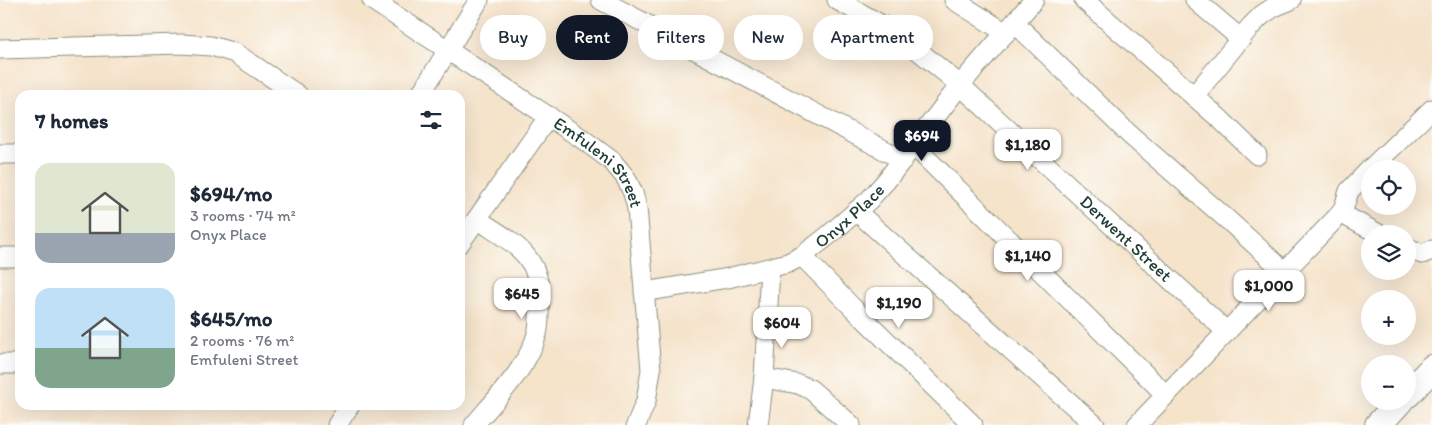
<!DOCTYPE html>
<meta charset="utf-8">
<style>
:root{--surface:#fff;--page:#f2f2f3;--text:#1f2937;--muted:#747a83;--accent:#111827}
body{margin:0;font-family:Itim,sans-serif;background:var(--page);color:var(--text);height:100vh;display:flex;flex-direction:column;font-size:19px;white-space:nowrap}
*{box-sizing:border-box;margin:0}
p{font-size:16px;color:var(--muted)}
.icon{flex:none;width:28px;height:28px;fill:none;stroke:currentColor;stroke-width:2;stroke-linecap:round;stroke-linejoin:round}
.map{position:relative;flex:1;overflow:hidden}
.drawer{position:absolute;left:15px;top:90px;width:450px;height:320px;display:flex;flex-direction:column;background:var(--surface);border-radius:15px;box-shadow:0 5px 20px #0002}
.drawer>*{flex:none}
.top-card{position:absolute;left:480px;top:15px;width:475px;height:45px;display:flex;gap:10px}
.fabs{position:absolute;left:1361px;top:160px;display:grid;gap:10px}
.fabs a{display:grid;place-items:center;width:55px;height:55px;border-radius:50%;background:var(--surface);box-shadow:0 5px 20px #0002;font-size:25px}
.price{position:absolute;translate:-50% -42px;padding:0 11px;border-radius:10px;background:#fff;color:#222;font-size:16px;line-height:32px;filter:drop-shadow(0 1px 2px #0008)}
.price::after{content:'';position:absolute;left:50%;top:30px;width:15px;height:11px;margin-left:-8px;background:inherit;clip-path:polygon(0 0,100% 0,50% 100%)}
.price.current{background:var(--accent);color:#fff}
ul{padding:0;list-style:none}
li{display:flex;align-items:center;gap:15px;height:125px;padding:0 20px}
li span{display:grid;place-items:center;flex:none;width:140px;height:100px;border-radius:15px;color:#555}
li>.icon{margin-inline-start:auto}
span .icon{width:60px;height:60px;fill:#fffc;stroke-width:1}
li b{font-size:21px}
h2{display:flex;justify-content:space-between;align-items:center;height:60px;padding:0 20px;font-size:21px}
.pill{padding:0 18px;border-radius:22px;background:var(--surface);box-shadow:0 5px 20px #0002;font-size:18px;line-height:45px}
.pill.current{background:var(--accent);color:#fff}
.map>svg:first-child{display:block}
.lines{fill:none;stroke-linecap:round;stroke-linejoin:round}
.street-casing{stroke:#8a907f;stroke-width:21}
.secondary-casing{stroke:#8a907f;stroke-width:28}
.street{stroke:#fff;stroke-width:19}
.secondary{stroke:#fff;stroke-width:26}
.labels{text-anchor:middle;stroke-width:5;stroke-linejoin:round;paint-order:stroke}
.street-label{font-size:18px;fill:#1f3d34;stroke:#fdfcf7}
</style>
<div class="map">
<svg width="1432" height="425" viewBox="0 0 1432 425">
<rect width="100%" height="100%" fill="#fdfcf7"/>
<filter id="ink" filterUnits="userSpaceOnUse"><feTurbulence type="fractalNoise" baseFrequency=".02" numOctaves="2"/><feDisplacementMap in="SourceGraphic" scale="10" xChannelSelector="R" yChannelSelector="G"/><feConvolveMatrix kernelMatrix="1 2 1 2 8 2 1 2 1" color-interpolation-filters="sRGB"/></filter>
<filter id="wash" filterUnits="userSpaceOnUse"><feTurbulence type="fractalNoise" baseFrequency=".0096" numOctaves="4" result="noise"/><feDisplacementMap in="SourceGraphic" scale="20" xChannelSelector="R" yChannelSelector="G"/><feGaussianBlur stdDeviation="1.12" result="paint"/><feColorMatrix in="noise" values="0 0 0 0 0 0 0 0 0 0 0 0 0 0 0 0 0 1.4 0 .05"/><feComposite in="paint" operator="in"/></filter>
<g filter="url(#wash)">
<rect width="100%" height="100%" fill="#f5e3ca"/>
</g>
<g filter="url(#ink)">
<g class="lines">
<defs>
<g id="street">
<path id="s1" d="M372,0l209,138 31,23 14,17 7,15 4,15 14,162 -5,31 -10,24"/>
<path d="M601,0l302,160"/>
<path id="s2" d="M837,0l43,24 23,14 57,47 267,247"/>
<path d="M954,0l52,33"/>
<path d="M1084,0l136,119 37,36"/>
<path d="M1195,0l46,39"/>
<path d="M1015,23l114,111 100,87 56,51"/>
<path d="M0,49l182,-5 29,2 24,7 63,42"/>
<path d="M420,95l59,-95"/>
<path d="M1194,96l56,-69 12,-12 12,-8 17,-7"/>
<path d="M913,145l253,250"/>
<path d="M0,154h20"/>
<path d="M1370,169l62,-60"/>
<path d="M856,211l239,214"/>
<path d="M1340,213l39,21"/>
<path d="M460,243l89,-127"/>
<path d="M1408,248l14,6 10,-4"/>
<path d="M802,256l50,51 121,118"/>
<path d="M0,257h20"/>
<path id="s3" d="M644,292l84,-14 60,-15 14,-7 27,-21 40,-35 17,-19 74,-96 74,-85"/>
<path d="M0,364h20"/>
<path d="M764,378l34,6 12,5 41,36"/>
<path d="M337,425l13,-20"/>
<path d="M474,425c22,-26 54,-58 63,-91 3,-11 2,-24 2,-35 1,-15 -3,-31 -13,-43 -12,-15 -33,-26 -49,-37"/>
<path d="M758,425l6,-47 6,-110"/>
<path d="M1137,425l201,-209 6,-9 5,-16 21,-22"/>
</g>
<path id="secondary" d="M1408,394l24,-26
M1378,425l22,-24"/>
</defs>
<!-- street casing -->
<use href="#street" class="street-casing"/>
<!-- secondary casing -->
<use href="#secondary" class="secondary-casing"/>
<!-- street -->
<use href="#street" class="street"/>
<!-- secondary -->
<use href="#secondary" class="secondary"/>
</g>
</g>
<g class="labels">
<!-- street labels -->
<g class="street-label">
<text dy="6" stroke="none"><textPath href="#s1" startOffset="281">Emfuleni Street</textPath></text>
<text dy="6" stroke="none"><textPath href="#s3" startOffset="225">Onyx Place</textPath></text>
<text dy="6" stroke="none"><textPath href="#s2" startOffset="376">Derwent Street</textPath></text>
</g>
</g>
</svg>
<div class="fabs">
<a><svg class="icon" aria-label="locate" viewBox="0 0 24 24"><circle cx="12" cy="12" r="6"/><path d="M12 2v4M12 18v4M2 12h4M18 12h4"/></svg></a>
<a><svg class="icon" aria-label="layers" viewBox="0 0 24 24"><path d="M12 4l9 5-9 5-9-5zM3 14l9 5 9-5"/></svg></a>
<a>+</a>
<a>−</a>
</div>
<b class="price current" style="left:922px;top:162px">$694</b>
<b class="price" style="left:1028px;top:171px">$1,180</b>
<b class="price" style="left:1028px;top:282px">$1,140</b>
<b class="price" style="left:1269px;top:312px">$1,000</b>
<b class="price" style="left:522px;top:320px">$645</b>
<b class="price" style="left:899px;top:329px">$1,190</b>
<b class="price" style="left:782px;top:349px">$604</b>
<div class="top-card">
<a class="pill">Buy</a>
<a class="pill current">Rent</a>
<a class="pill">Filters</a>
<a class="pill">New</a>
<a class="pill">Apartment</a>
</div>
<section class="drawer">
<h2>7 homes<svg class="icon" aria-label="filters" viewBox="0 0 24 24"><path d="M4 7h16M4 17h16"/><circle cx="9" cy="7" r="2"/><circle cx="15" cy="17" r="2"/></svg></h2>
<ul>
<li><span style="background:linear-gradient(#dfe7d0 70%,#9aa5b1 0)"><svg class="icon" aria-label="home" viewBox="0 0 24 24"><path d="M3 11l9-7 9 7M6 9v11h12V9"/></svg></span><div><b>$694/mo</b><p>3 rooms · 74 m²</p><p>Onyx Place</p></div></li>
<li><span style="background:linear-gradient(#bfe0f5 60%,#7fa58c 0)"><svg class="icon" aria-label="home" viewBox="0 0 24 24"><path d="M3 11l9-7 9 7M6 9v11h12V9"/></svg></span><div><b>$645/mo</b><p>2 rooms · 76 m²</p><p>Emfuleni Street</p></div></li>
</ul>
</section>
</div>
